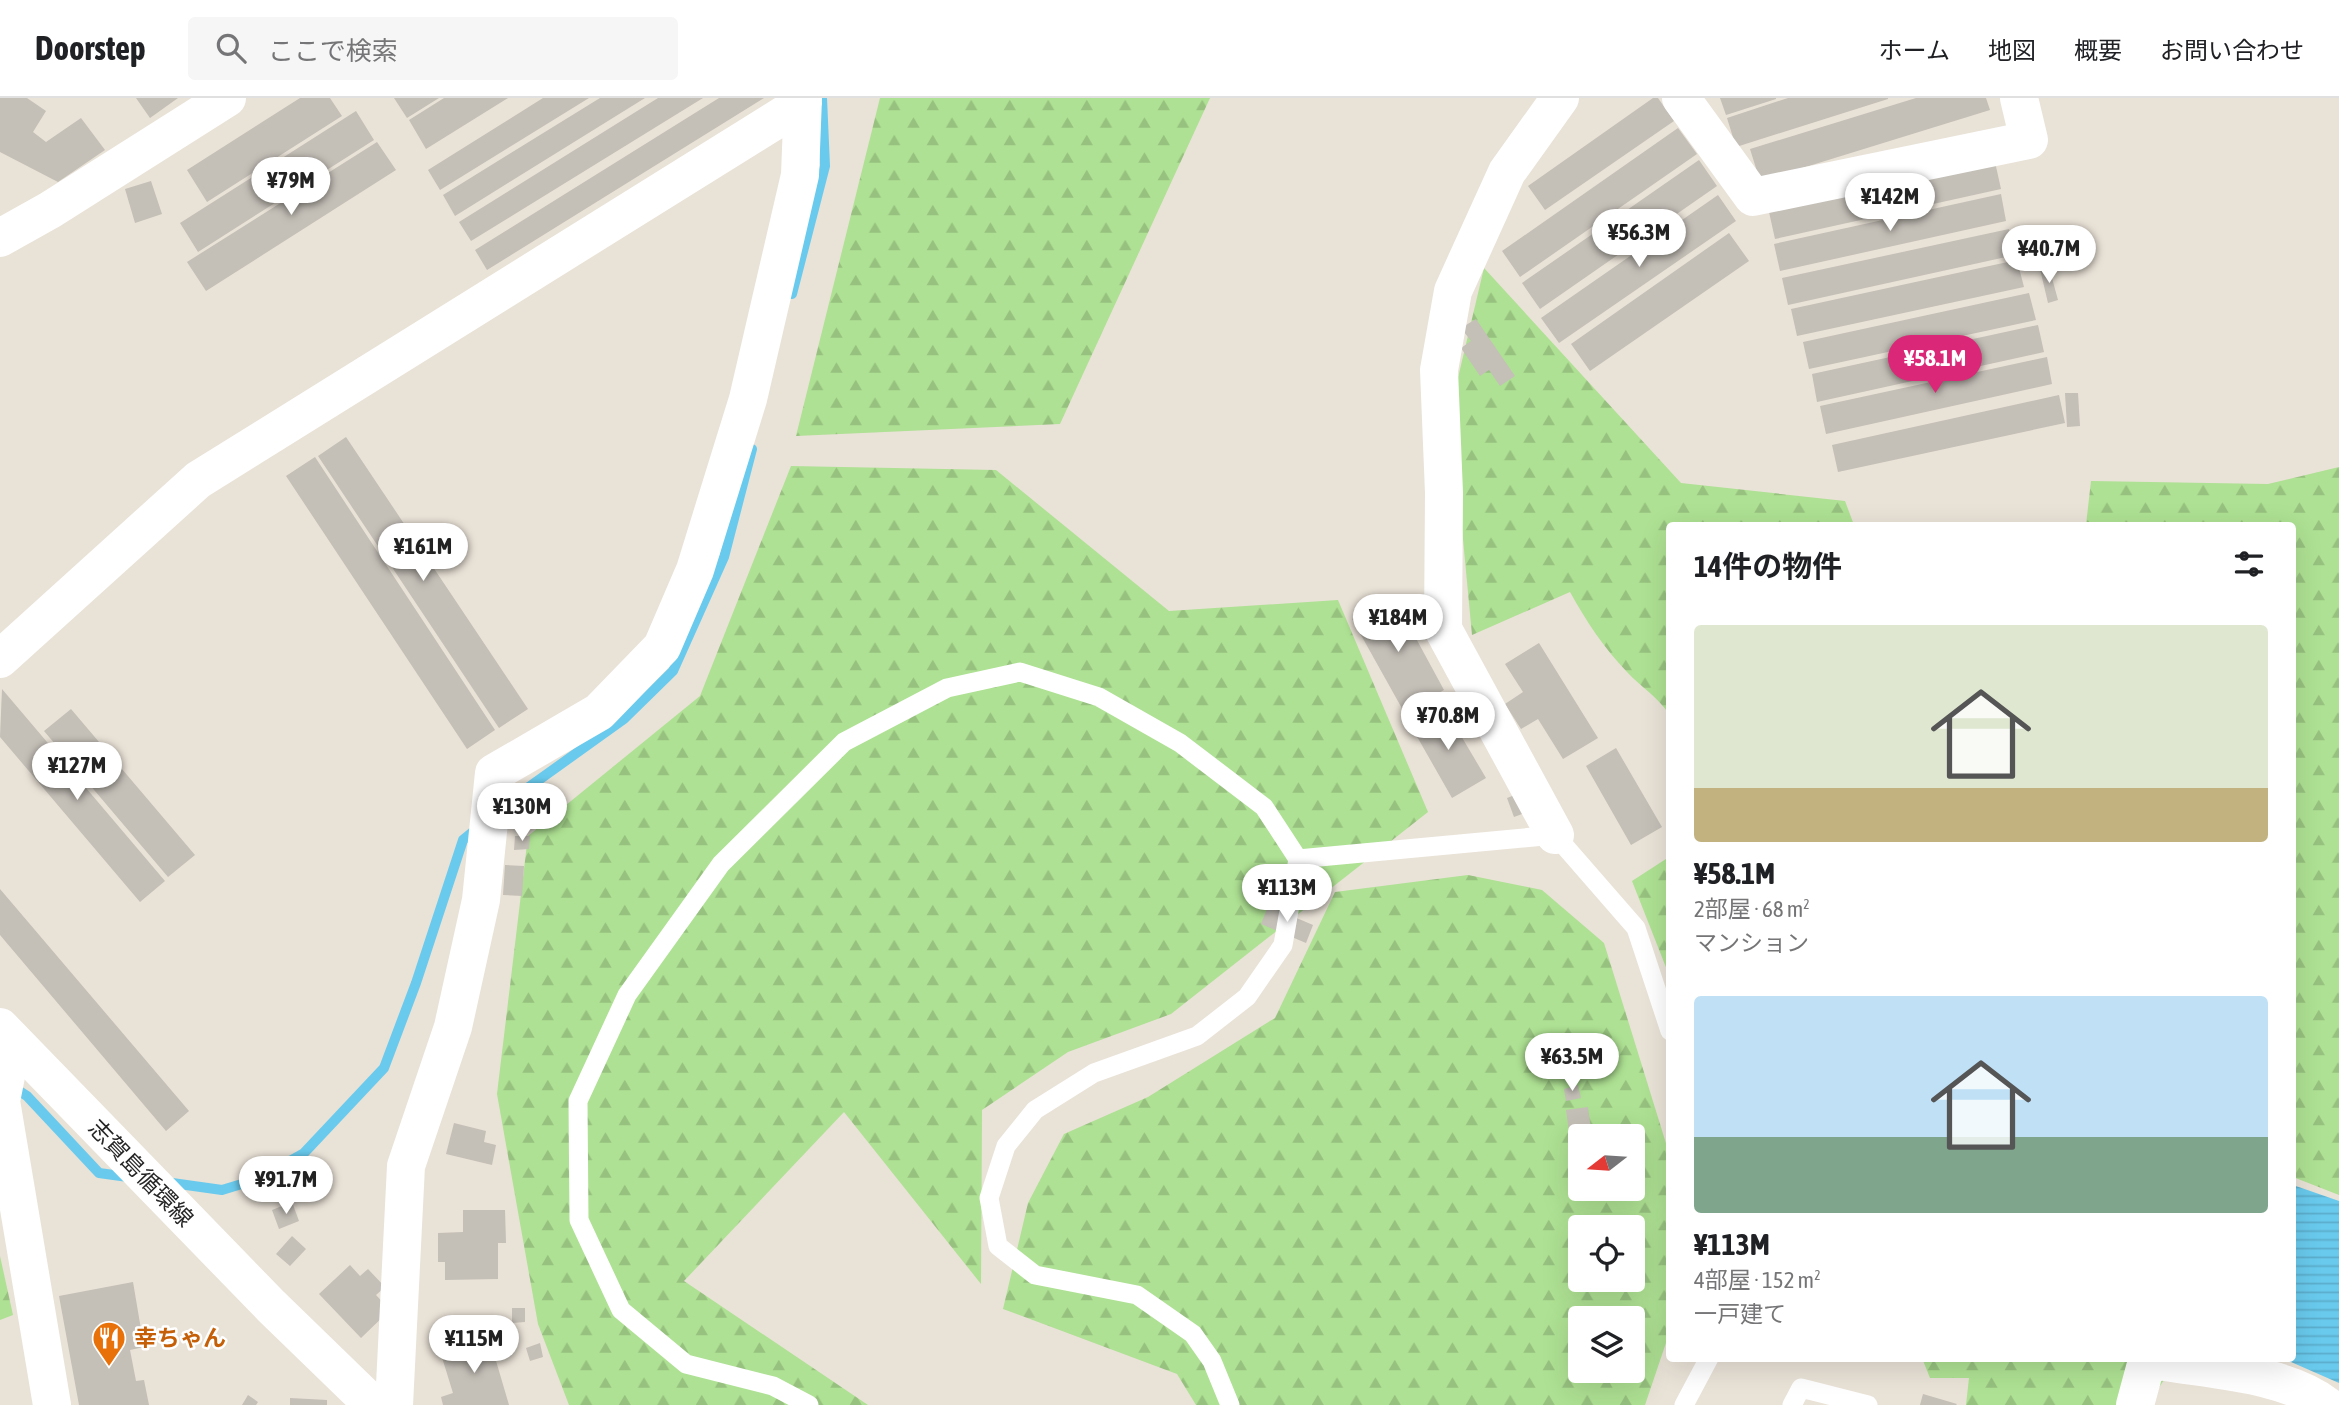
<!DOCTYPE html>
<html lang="ja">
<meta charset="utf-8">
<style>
:root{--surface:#fff;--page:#f6f6f6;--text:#202124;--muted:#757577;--line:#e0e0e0;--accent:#db2777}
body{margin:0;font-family:"Asap Condensed","Noto Sans JP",sans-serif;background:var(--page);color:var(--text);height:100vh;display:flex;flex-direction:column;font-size:26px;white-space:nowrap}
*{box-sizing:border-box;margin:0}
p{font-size:23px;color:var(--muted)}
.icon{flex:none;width:38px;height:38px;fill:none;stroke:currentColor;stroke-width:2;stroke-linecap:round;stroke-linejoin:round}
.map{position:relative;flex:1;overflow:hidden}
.panel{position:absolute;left:1666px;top:424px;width:630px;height:840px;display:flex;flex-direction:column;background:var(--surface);border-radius:7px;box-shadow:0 7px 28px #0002}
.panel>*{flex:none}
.needle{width:46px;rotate:253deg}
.controls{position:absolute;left:1568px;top:1026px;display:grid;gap:14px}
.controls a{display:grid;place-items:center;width:77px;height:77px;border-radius:7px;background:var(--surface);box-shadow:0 7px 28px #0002;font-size:35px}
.price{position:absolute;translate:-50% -60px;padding:0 16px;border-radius:24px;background:#fff;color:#222;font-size:23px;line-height:46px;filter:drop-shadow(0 2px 4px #0008)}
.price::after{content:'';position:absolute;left:50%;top:42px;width:21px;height:16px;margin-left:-10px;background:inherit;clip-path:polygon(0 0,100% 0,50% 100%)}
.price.active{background:var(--accent);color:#fff}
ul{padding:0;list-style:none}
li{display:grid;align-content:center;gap:14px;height:371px;padding:0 28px}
li span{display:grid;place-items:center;height:217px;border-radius:7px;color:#555}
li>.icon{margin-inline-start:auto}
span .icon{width:126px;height:126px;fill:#fffc;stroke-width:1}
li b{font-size:30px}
h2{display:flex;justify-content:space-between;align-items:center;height:84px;padding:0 28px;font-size:30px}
header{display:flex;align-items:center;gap:42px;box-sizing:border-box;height:98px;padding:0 35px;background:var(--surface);border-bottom:2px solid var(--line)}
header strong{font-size:33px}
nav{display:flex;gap:38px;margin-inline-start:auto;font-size:24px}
.search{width:490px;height:63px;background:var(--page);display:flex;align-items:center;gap:18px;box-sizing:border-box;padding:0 24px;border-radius:7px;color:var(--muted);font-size:26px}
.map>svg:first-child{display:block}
.forest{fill:url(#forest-firs);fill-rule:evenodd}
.water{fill:url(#water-rules)}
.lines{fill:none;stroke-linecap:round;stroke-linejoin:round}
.stream{stroke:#69caed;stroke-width:10}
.building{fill:#c4bfb7}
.service{stroke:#fff;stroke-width:19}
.minor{stroke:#fff;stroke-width:38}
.secondary{stroke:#fff;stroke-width:38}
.labels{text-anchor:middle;stroke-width:5;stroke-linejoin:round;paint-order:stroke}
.street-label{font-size:23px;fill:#262626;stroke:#fff}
.food-label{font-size:23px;font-weight:bold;fill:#c56008;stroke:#fff;text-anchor:start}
</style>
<header>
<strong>Doorstep</strong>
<div class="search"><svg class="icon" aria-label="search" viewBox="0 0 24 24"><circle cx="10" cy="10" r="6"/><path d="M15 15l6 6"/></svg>ここで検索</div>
<nav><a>ホーム</a><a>地図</a><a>概要</a><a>お問い合わせ</a></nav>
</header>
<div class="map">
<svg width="2339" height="1307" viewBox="0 0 2339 1307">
<defs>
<pattern id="forest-firs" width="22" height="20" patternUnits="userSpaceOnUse" patternTransform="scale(1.75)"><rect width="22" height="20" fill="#aee193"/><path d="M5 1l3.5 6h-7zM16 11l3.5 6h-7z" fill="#96c17f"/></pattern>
<pattern id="water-rules" width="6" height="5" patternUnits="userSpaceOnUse" patternTransform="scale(1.75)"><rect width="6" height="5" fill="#69caed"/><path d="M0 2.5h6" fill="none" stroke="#5badcb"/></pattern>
</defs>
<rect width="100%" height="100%" fill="#e9e2d7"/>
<!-- forest -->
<path class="forest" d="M880,0h330l-150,326 -264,12z
M1484,170l197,215 164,18 9,24h-184l-1,189c-11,-17 -28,-27 -42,-42 -23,-24 -41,-51 -57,-80l-98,43 -11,-117 -4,-136z
M791,368l205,4 173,141 169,-11 90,212 -257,202 -103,38 -86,58 -1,174 -137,-172 -160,169 184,124h-299l-31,-81 -41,-230 31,-258 172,-140z
M2339,369v728l-46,-18 -1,-652h-206l5,-44 177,3z
M1669,759v118l-37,-94z
M1468,777l74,15 62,53 65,210v181l-24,71h-449l-19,-31 -174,-65 25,-106 36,-69 84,-37 127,-79 60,-126zM1580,1038h53v52h-53zM1580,1129h53v52h-53zM1580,1220h53v52h-53z
M0,1158l13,59 -13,5z
M1922,1260h257l-32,47h-181l3,-27h-39z"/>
<!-- water -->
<path class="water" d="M2293,1087l46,16v182l-48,-21 -18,-4h19z"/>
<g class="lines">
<!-- stream -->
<path class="stream" d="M792,196l33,-128 -3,-68
M501,709l123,-88 49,-48 51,-114 28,-108
M13,989l14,9 72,77 29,4
M165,1084l57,8 36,-11 46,-26 80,-85 32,-85 47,-143 16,-13"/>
</g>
<!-- building -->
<path class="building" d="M0,0h27l19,13 -13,21 13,10 35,-24 24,32 -47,32 -58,-30z
M136,0h42l-28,20z
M300,0h30l12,18 -135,86 -20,-32z
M394,0h45l-32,20z
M444,0h64l-82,51 -17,-29z
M543,0h46l-149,92 -12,-20z
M600,0h45l-190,118 -12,-21z
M658,0h45l-232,143 -12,-19z
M719,0h45l-277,172 -12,-20z
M1653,0h5l16,23 -129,89 -17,-24z
M1720,0h56v1l-50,16z
M1788,0h100v1l-152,48 -9,-29z
M1916,0h70l4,12 -230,71 -10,-32z
M356,13l18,29 -176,112 -18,-29z
M1678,30l19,26 -177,123 -18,-26z
M377,44l19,28 -190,121 -19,-29z
M1699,62l18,26 -177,123 -18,-26z
M1995,64l6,27 -226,50 -6,-27z
M151,83l11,33 -27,9 -10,-34z
M2001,96l5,27 -226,50 -6,-27z
M1718,97l18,26 -177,122 -18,-25z
M2009,131l6,26 -227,50 -6,-27z
M1729,135l20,28 -159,110 -19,-27z
M2017,162l7,27 -227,49 -6,-27z
M2049,169l9,33 -10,3 -8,-34z
M2029,195l7,27 -227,49 -6,-27z
M1476,221l39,57 -15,10 -11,-16 -9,6 -19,-28 10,-7 -10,-13z
M2038,227l6,27 -227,50 -5,-28z
M2047,259l5,27 -226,50 -6,-28z
M2065,295h13l2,33 -13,1z
M2059,297l6,28 -227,49 -6,-27z
M346,339l182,272 -29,19 -181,-272z
M315,359l180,273 -28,19 -181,-273z
M1393,498l51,94 -40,22 -52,-93z
M1539,545l59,95 -35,21 -25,-40 -17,10 -16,-25 18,-12 -18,-28z
M2,591l163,192 -25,21 -140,-165z
M1444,609l42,71 -34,20 -41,-72z
M71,611l124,146 -27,22 -124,-146z
M1616,650l46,79 -31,18 -45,-79z
M1520,695l7,19 -13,5 -7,-19z
M515,738h15l-1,13 -15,1z
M505,767l19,1 -2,30 -19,-1z
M0,791l189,222 -23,20 -166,-196z
M1268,808l45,19 -7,18 -45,-19z
M1578,987l3,13 -15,3 -2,-12z
M1588,1009l4,29 -22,3 -4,-29z
M454,1025l32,8 -2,11 12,3 -4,20 -46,-11z
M292,1104l7,19 -20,8 -7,-19z
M463,1112h42l1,33h-8v36l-53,1v-18h-7v-29l25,-1z
M292,1138l14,13 -16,17 -14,-12z
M350,1167l10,11 8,-7 17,18 -9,8 14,15 -29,28 -42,-44z
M133,1184l11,65 -14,3 6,31 8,-1 5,25h-70l-20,-109z
M512,1210h13v14l-13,1z
M489,1239l20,68h-66l-2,-8 12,-4 -13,-42z
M540,1245l3,14 -13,4 -4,-13z
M1923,1296l34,10 -1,1h-36z
M248,1297l10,7 -2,3h-14z
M290,1300l37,2v5h-37z"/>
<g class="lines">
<!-- service -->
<path class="service" d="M1298,761l257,-24 81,93 34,103
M809,1307l-36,-19 -87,-22 -65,-54 -42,-90 -1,-119 49,-106 94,-131 123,-122 103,-54 73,-16 79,25 81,46 84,64 34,52 -15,86 -36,52 -50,39 -103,37 -59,37 -29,36 -17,52 9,48 37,29 102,20 56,39 19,27 18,44
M1684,1307l25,-47
M1792,1307l9,-17 67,17"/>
<!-- minor -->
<path class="minor" d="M1681,0l72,99 276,-57 -10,-42
M0,140l50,-28 177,-112
M0,561l198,-179 605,-377
M1555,737l-112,-206 1,-136 -5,-123 14,-79 54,-119 53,-74
M13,943l-12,60 51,304
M394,1307l12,-239 47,-139 28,-127 13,-127 105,-61 63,-65 33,-77 53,-171 52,-224 3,-77
M2135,1307l10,-37 14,-7c52,9 125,12 167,44"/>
<!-- secondary -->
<path class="secondary" d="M0,929l271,279 102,99"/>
</g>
<!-- icons -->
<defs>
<symbol id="restaurant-pin" viewBox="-11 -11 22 30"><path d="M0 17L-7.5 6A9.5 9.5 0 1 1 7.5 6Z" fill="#e8710a" stroke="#fff"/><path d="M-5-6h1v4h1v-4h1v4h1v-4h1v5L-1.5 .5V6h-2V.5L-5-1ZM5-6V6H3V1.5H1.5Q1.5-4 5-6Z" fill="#fff"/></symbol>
</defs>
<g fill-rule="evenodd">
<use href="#restaurant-pin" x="90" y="1221" width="38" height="52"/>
</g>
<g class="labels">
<!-- street labels -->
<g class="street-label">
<text transform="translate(141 1075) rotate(46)" y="8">志賀島循環線</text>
</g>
<!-- food labels -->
<g class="food-label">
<text x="134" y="1248">幸ちゃん</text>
</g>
</g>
</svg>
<div class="controls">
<a><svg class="needle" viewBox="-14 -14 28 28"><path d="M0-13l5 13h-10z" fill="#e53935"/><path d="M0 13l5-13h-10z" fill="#757577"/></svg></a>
<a><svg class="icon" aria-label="locate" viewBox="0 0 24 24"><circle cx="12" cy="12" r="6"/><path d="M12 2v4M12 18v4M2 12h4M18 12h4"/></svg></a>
<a><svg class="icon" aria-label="layers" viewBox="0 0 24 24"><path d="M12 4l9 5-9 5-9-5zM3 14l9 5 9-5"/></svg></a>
</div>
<b class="price" style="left:291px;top:119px">¥79M</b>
<b class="price" style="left:1890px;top:135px">¥142M</b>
<b class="price" style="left:1639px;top:171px">¥56.3M</b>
<b class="price" style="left:2049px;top:187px">¥40.7M</b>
<b class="price active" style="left:1935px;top:297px">¥58.1M</b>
<b class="price" style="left:423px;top:485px">¥161M</b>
<b class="price" style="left:1398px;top:556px">¥184M</b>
<b class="price" style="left:1448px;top:654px">¥70.8M</b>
<b class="price" style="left:77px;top:704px">¥127M</b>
<b class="price" style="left:522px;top:745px">¥130M</b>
<b class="price" style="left:1287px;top:826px">¥113M</b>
<b class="price" style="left:1572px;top:995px">¥63.5M</b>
<b class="price" style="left:286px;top:1118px">¥91.7M</b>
<b class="price" style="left:474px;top:1277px">¥115M</b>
<section class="panel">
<h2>14件の物件<svg class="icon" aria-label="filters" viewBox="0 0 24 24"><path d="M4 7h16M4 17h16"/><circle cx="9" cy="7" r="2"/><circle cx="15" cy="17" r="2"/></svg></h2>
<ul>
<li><span style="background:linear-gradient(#dfe7d0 75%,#c2b280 0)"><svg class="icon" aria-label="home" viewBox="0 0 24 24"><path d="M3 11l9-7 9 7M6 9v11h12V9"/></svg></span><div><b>¥58.1M</b><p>2部屋 · 68 m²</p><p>マンション</p></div></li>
<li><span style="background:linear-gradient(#bfe0f5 65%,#7fa58c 0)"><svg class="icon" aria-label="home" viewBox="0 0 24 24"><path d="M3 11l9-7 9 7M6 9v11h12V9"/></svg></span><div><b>¥113M</b><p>4部屋 · 152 m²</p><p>一戸建て</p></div></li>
</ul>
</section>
</div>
